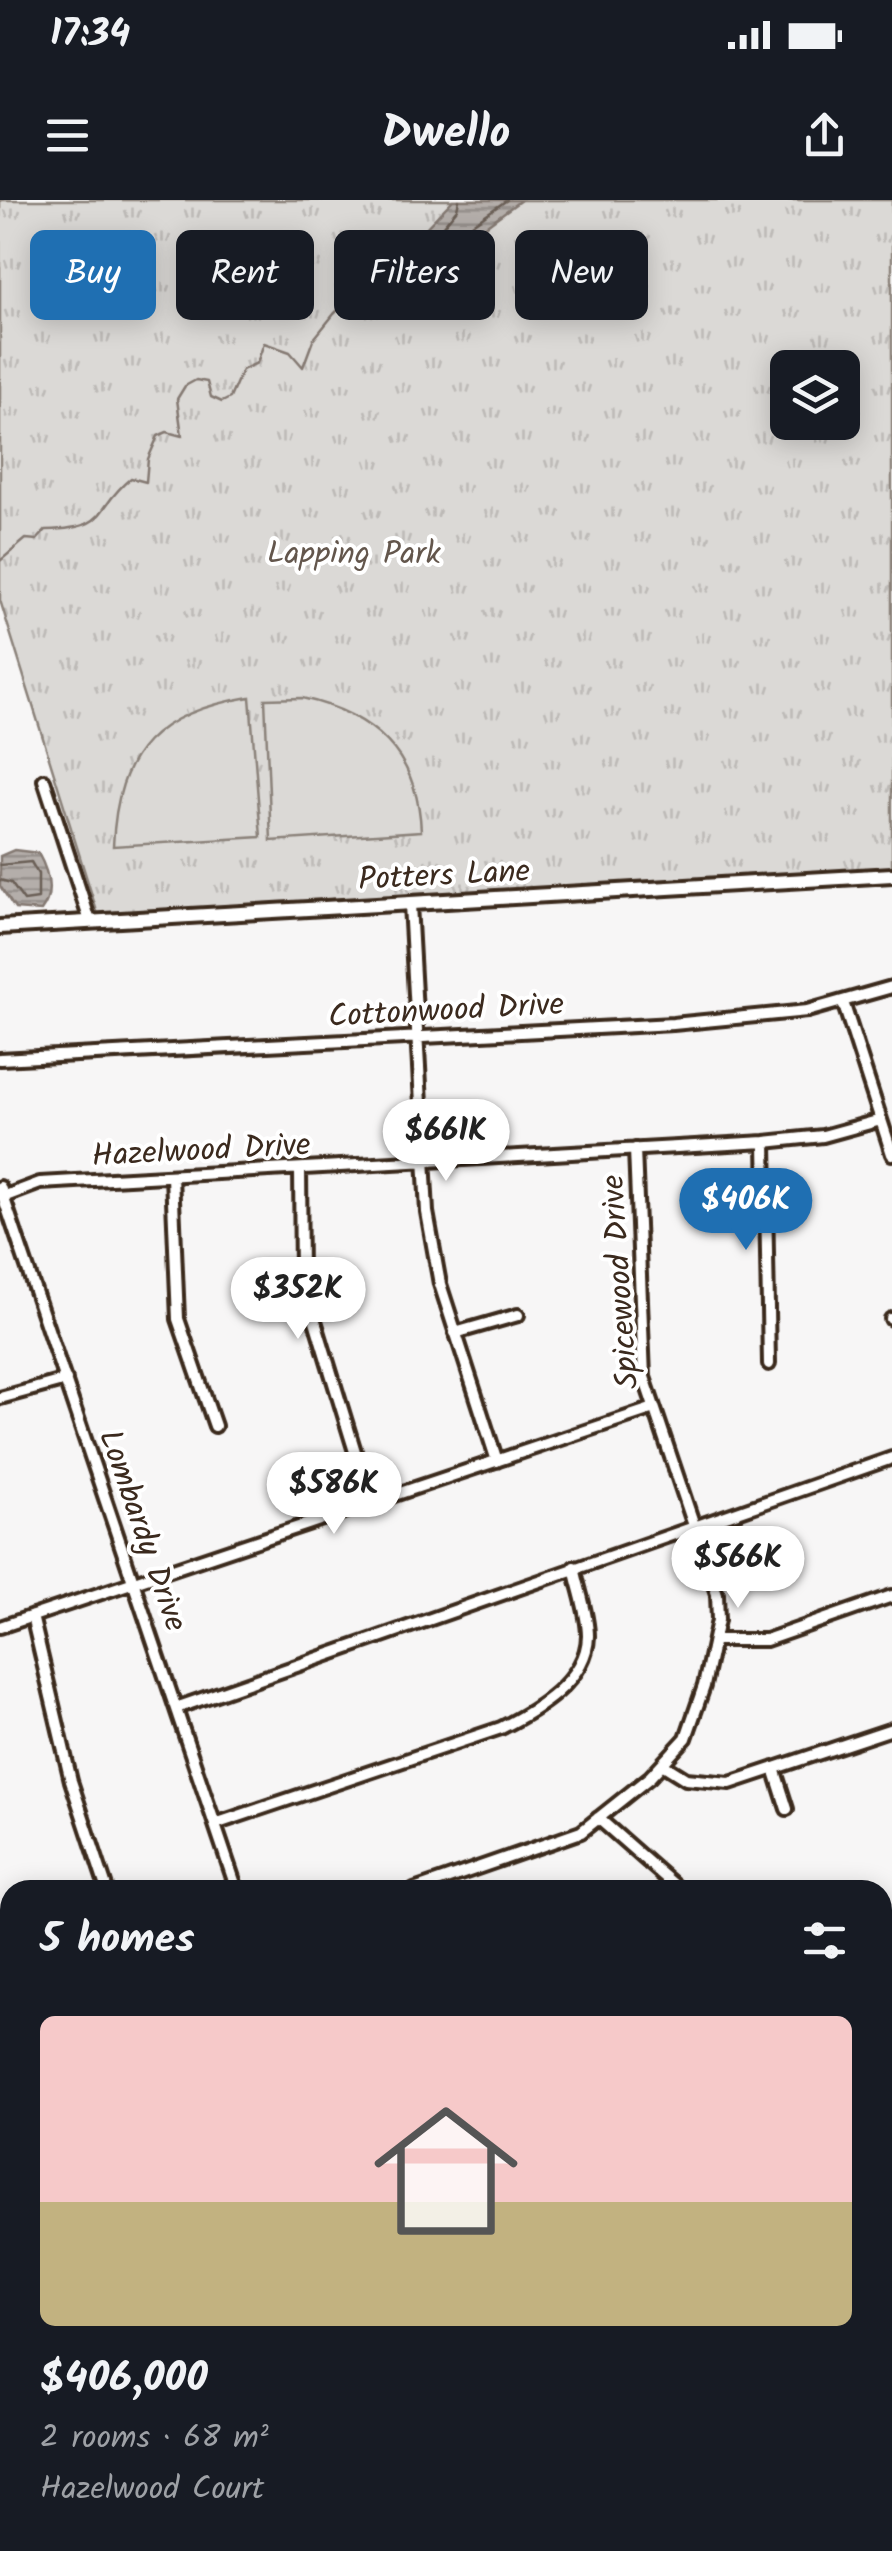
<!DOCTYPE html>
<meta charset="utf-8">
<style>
:root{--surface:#171b24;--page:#242831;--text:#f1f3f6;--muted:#9ea1a6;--line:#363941;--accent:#1f6fb2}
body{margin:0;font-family:Kalam,sans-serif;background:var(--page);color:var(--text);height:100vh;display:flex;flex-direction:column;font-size:38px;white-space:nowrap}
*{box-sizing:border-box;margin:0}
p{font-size:32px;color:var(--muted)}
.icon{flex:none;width:55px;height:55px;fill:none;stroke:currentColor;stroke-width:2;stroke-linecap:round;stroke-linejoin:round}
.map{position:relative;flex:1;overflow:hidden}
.drawer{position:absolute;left:0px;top:1680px;width:892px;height:672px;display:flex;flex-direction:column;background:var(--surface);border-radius:30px 30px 0 0;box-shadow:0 5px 25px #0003}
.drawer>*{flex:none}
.top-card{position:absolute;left:30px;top:30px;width:832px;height:90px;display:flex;gap:20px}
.buttons{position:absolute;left:770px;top:150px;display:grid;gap:20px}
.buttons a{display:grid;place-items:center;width:90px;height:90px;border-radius:15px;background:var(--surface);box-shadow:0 5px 25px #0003;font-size:50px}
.price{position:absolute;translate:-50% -85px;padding:0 22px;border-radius:35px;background:#fff;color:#222;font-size:32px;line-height:65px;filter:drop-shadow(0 2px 5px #0008)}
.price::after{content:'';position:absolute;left:50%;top:60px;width:30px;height:22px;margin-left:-15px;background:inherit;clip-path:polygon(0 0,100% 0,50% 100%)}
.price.current{background:var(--accent);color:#fff}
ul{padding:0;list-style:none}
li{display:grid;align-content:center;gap:20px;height:530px;padding:0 40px}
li+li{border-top:2px solid var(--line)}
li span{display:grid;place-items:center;height:310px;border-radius:15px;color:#555}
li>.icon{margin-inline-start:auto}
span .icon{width:180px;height:180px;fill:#fffc;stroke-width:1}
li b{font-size:42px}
h2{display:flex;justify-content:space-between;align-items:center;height:120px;padding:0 40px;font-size:42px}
.chip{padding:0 35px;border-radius:15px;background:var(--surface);box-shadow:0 5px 25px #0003;font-size:35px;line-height:90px}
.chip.current{background:var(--accent);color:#fff}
.status{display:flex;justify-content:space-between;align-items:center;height:70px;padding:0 50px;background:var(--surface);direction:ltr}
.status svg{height:28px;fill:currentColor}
header{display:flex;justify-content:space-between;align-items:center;height:130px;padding:0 40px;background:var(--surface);font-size:45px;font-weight:800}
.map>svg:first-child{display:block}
.built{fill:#e9e7e6}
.grass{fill:url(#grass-tufts);stroke:#8b827a;stroke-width:2.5;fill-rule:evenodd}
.pitch{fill:#dbd9d6;stroke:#8b827a;stroke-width:2.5}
.water{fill:url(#water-rules);stroke:#847972;stroke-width:2.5}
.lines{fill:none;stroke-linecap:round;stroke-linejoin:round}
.shore{stroke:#6b5f56;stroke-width:2.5}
.stream{stroke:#847972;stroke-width:2.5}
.minor-casing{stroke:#3b2a1e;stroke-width:18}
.major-casing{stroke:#3b2a1e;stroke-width:20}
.minor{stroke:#fff;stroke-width:10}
.major{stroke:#fff;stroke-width:12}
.labels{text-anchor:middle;stroke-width:8;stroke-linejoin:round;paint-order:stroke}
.park-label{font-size:32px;fill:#63564c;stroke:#fff}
.street-label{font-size:32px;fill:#3b2a1e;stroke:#fff}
</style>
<div class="status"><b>17:34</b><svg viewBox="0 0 49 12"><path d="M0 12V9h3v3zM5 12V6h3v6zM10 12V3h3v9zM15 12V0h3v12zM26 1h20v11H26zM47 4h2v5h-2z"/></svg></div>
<header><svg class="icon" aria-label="menu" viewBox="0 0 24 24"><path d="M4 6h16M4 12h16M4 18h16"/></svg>Dwello<svg class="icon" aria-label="share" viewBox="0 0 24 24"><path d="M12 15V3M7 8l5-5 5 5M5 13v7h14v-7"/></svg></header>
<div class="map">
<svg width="892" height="2351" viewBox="0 0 892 2351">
<defs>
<pattern id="grass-tufts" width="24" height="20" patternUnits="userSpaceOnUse" patternTransform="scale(2.5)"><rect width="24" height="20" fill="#dbd9d6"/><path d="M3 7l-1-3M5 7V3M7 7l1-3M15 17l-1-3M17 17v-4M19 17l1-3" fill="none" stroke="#bdbab7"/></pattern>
<pattern id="water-rules" width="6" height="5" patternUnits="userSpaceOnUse" patternTransform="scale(2.5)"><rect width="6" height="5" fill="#b4aeaa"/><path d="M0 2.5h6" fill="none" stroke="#948e8a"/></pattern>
</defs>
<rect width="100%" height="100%" fill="#f7f6f6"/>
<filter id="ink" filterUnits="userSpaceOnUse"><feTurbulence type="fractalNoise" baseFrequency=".01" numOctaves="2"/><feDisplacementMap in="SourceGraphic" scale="20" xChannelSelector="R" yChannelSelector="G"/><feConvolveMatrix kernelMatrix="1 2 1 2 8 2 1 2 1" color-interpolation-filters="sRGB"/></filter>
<g filter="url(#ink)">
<!-- built -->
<path class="built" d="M892,1907v444h-139l-2,-8 131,-1v-431z"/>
<!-- grass -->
<path class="grass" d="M0,0h892v674l-78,-1 -714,48 -100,-321zM788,168h54v54h-54z"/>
<!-- pitch -->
<path class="pitch" d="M250,497l11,140 -148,9c4,-96 43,-133 137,-149z
M302,498c72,16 116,56 119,133l-150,10 -6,-142z"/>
<!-- water -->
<path class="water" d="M453,0h68l-56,41 -78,43 -6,-12 7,-21 29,-14z
M14,650l24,3c10,18 17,40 3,58l-26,-2 -15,-23v-30z"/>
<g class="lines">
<!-- shore -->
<path class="shore" d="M459,0l-2,9 -20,24 2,7 20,-7 48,-33
M0,665l31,-3 7,12v25l-14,2 -13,-18 -11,-3"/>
<!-- stream -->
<path class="stream" d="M0,361l26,-22 11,1 9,-10c66,-2 46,-20 85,-52l15,4 2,-23 10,-23 9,-4 15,4 -5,-37 8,-13 11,-6 11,2 4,15 11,5 8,-4 12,-28 15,-7 7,-20 26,9 13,15 10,-27 21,-26 10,-10 29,-10
M44,2351l25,-9"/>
<defs>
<path id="minor" d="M44,580l46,141
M410,704l17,308 13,72 57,177
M843,802l49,152
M0,859l673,-35 134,-13 85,-24
M765,942l4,222
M300,969l1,106 70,229
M172,976l6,143 37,107
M0,987l237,703
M3,997l37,-14 725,-41 58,-6 58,-16
M891,1119h1
M455,1133l63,-18
M0,1198l66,-18
M32,1416l39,165 36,109
M0,1427l654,-219
M714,1440h52l126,-44
M176,1508l716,-250
M662,1564l24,15 44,4 162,-54
M774,1568l13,41
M598,1618l82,72
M215,1624l286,-96c34,-17 86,-47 87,-92 0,-22 -10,-48 -14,-69
M414,1690l167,-58 69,-55 36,-39 18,-52 14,-66 -1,-26 -73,-217 -9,-228
M0,1825l10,-3
M882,1893l10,-5
M0,2257l10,-40
M559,2342l4,9
M262,2351h21"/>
<path id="major" d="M0,727l892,-52
M882,2171l10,2
M882,2192l10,2
M464,2351l1,-9
M487,2351l1,-9"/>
</defs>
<!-- minor casing -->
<use href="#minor" class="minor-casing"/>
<!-- major casing -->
<use href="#major" class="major-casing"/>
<!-- minor -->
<use href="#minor" class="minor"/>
<!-- major -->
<use href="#major" class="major"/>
</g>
</g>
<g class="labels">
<!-- park labels -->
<g class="park-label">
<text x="354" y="363">Lapping Park</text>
</g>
<!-- street labels -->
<g class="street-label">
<text transform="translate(444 674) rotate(-3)" y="11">Potters Lane</text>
<text transform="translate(446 809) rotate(-3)" y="11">Cottonwood Drive</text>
<text transform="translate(201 949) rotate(-3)" y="11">Hazelwood Drive</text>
<text transform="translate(619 1082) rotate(-94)" y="11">Spicewood Drive</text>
<text transform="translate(144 1330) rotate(71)" y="11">Lombardy Drive</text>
</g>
</g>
</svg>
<div class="buttons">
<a><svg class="icon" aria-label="layers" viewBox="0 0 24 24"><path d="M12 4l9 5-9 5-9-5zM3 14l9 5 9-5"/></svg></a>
</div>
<b class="price" style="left:446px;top:984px">$661K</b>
<b class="price current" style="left:746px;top:1053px">$406K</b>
<b class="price" style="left:298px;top:1142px">$352K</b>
<b class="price" style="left:334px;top:1337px">$586K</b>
<b class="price" style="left:738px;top:1411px">$566K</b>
<div class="top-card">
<a class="chip current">Buy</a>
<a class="chip">Rent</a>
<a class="chip">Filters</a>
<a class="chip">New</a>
</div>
<section class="drawer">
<h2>5 homes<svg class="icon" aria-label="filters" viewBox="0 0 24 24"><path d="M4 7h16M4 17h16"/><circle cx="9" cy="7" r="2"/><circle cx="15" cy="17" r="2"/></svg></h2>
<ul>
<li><span style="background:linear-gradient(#f6c9c9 60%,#c2b280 0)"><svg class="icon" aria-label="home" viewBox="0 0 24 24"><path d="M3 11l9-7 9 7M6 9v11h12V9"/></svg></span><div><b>$406,000</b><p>2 rooms · 68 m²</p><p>Hazelwood Court</p></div></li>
</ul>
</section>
</div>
